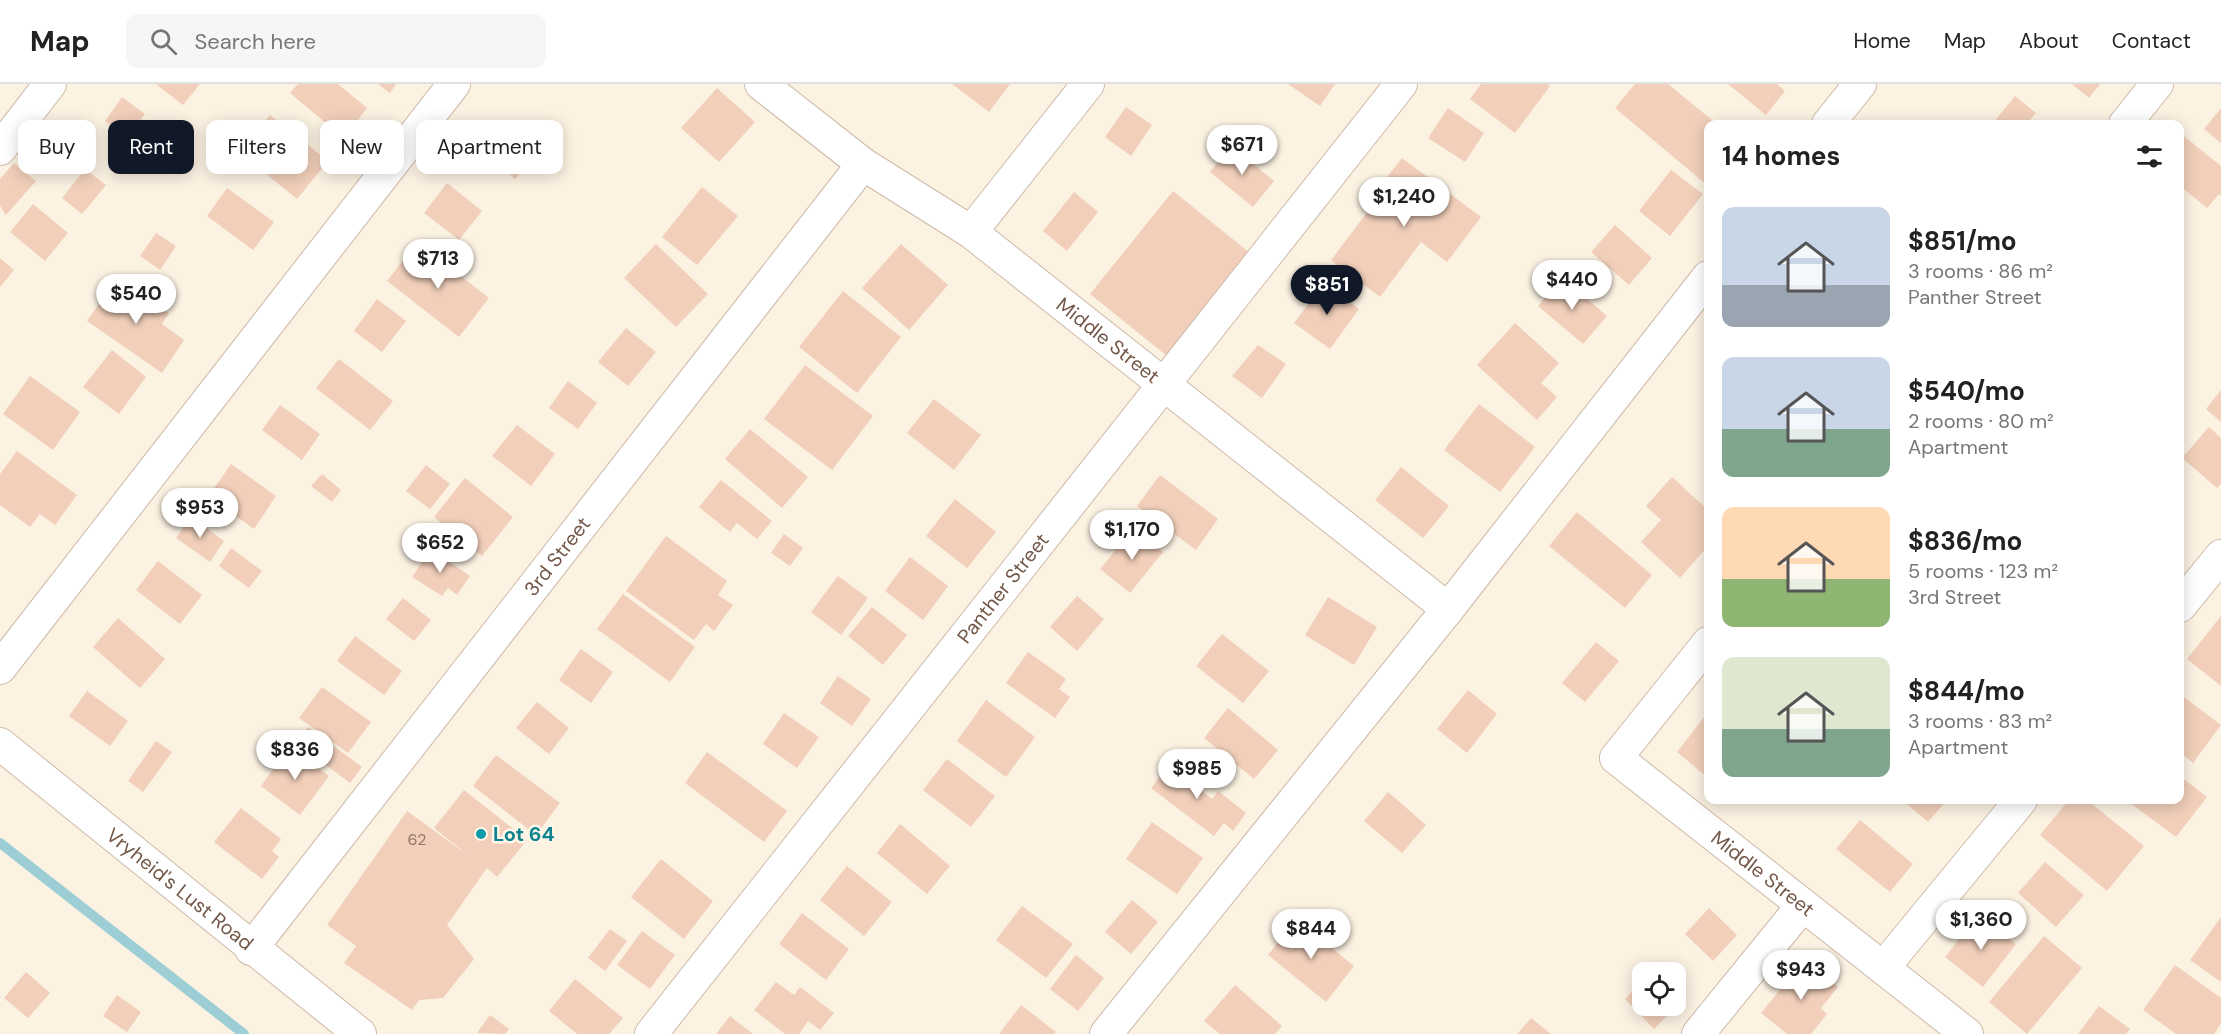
<!DOCTYPE html>
<meta charset="utf-8">
<style>
:root{--surface:#fff;--page:#f6f6f6;--text:#222;--muted:#767676;--line:#e0e0e0;--accent:#111827}
body{margin:0;font-family:"DM Sans",sans-serif;background:var(--page);color:var(--text);height:100vh;display:flex;flex-direction:column;font-size:22px;white-space:nowrap}
*{box-sizing:border-box;margin:0}
p{font-size:20px;color:var(--muted)}
.icon{flex:none;width:33px;height:33px;fill:none;stroke:currentColor;stroke-width:2;stroke-linecap:round;stroke-linejoin:round}
.map{position:relative;flex:1;overflow:hidden}
.drawer{position:absolute;left:1704px;top:36px;width:480px;height:684px;display:flex;flex-direction:column;background:var(--surface);border-radius:12px;box-shadow:0 3px 15px #0003}
.drawer>*{flex:none}
.top-card{position:absolute;left:18px;top:36px;width:570px;height:54px;display:flex;gap:12px}
.controls{position:absolute;left:1632px;top:878px;display:grid;gap:12px}
.controls a{display:grid;place-items:center;width:54px;height:54px;border-radius:12px;background:var(--surface);box-shadow:0 3px 15px #0003;font-size:30px}
.price{position:absolute;translate:-50% -51px;padding:0 14px;border-radius:21px;background:#fff;color:#222;font-size:20px;line-height:39px;filter:drop-shadow(0 2px 3px #0008)}
.price::after{content:'';position:absolute;left:50%;top:36px;width:18px;height:14px;margin-left:-9px;background:inherit;clip-path:polygon(0 0,100% 0,50% 100%)}
.price.selected{background:var(--accent);color:#fff}
ul{padding:0;list-style:none}
li{display:flex;align-items:center;gap:18px;height:150px;padding:0 18px}
li span{display:grid;place-items:center;flex:none;width:168px;height:120px;border-radius:12px;color:#555}
li>.icon{margin-inline-start:auto}
span .icon{width:72px;height:72px;fill:#fffc;stroke-width:1}
li b{font-size:26px}
h2{display:flex;justify-content:space-between;align-items:center;height:72px;padding:0 18px;font-size:26px}
.chip{padding:0 21px;border-radius:12px;background:var(--surface);box-shadow:0 3px 15px #0003;font-size:21px;line-height:54px}
.chip.selected{background:var(--accent);color:#fff}
header{display:flex;align-items:center;gap:36px;box-sizing:border-box;height:84px;padding:0 30px;background:var(--surface);border-bottom:2px solid var(--line)}
header strong{font-size:28px}
nav{display:flex;gap:33px;margin-inline-start:auto;font-size:21px}
.search{width:420px;height:54px;background:var(--page);display:flex;align-items:center;gap:15px;box-sizing:border-box;padding:0 21px;border-radius:12px;color:var(--muted);font-size:22px}
.map>svg:first-child{display:block}
.lines{fill:none;stroke-linecap:round;stroke-linejoin:round}
.stream{stroke:#9dced6;stroke-width:10}
.building{fill:#f1cfba}
.minor-casing{stroke:#cdb9a9;stroke-width:34}
.minor{stroke:#fff;stroke-width:32}
.culture-dot{fill:#0f9aa8;stroke:#fff6e7;stroke-width:2}
.labels{text-anchor:middle;stroke-width:5;stroke-linejoin:round;paint-order:stroke}
.number-label{font-size:16px;fill:#927665}
.street-label{font-size:20px;fill:#735849;stroke:#fff6e7}
.culture-label{font-size:20px;font-weight:bold;fill:#0d838f;stroke:#fff6e7;text-anchor:start}
</style>
<header>
<strong>Map</strong>
<div class="search"><svg class="icon" aria-label="search" viewBox="0 0 24 24"><circle cx="10" cy="10" r="6"/><path d="M15 15l6 6"/></svg>Search here</div>
<nav><a>Home</a><a>Map</a><a>About</a><a>Contact</a></nav>
</header>
<div class="map">
<svg width="2221" height="950" viewBox="0 0 2221 950">
<rect width="100%" height="100%" fill="#fcf2e2"/>
<g class="lines">
<!-- stream -->
<path class="stream" d="M0,759l244,191"/>
</g>
<!-- building -->
<path class="building" d="M156,0h44l-17,21z
M298,0h40l29,24 -23,30 -54,-45z
M378,0h18l-6,9z
M952,0h58l-21,28z
M1288,0h47l-15,22z
M1481,0h66l3,2 -35,47 -45,-34z
M1635,0h33l49,40h-9v62l-93,-78z
M1728,0h49l8,7 -19,24z
M2072,0h28l-11,14z
M717,4l38,34 -36,40 -38,-34z
M2015,12l21,17 -10,11h-31l-2,-1z
M122,13l23,17 -18,23 -22,-16z
M1126,23l26,18 -21,31 -26,-19z
M1448,24l36,25 -19,29 -37,-24z
M2221,24v35l-17,-14z
M270,31l58,46 -31,38 -57,-46z
M505,46l30,27 -20,22 -30,-27z
M2180,49l41,33v30l-2,-2 -12,14 -27,-22z
M1231,62l43,35 -21,26 -43,-35z
M1402,74l79,59 -34,45 -26,-20 -41,55 -49,-37 41,-54 -5,-3z
M14,79l22,18 -30,34 -6,-9v-27z
M85,85l21,16 -24,29 -20,-16z
M1671,86l32,24 -33,42 -31,-25z
M447,99l35,28 -23,29 -35,-27z
M702,103l36,29 -41,49 -35,-28z
M227,104l47,34 -21,28 -46,-34z
M1173,107l77,62 -83,103 -77,-62z
M1074,108l24,20 -31,39 -24,-20z
M33,120l35,29 -23,28 -35,-29z
M1615,141l37,33 -23,27 -38,-33z
M156,149l20,13 -16,24 -20,-14z
M417,158l72,56 -30,39 -72,-56z
M656,160l52,50 -32,33 -52,-49z
M901,160l47,41 -39,45 -47,-42z
M0,174l14,12 -14,17z
M118,193l51,36 -7,11 22,16 -22,33 -75,-52z
M1562,193l45,39 -24,28 -45,-38z
M1324,199l35,26 -29,40 -36,-26z
M843,207l58,46 -44,56 -58,-46z
M377,215l29,22 -24,31 -28,-21z
M1515,239l44,40 -18,20 16,14 -20,23 -60,-55z
M626,244l30,24 -28,34 -30,-24z
M1258,261l28,19 -24,34 -30,-22z
M112,266l34,27 -27,37 -36,-27z
M339,275l54,42 -23,29 -54,-42z
M805,281l68,51 -41,54 -68,-51z
M30,292l50,36 -27,38 -50,-36z
M568,297l29,22 -19,26 -29,-21z
M2221,306v32l-15,-13z
M934,315l47,36 -27,35 -47,-37z
M1479,320l56,43 -35,45 -56,-42z
M280,321l40,29 -18,26 -40,-30z
M517,341l38,29 -24,32 -39,-30z
M2209,343l12,11v46l-4,4 -35,-30z
M750,345l58,48 -26,31 -57,-49z
M17,367l60,44 -22,30 -15,-11 -10,13 -30,-22v-31z
M231,380l45,32 -22,33 -46,-32z
M426,381l24,19 -20,25 -24,-18z
M1401,383l48,39 -26,32 -48,-38z
M322,390l19,16 -9,12 -21,-16z
M1160,391l58,44 -22,31 -59,-44z
M1672,393l36,33v36l-28,32 -39,-36 20,-22 -15,-14z
M465,394l48,39 -31,39 -48,-39z
M721,396l51,41 -15,18 -20,-16 -7,9 -31,-25z
M955,415l41,33 -29,36 -41,-32z
M1577,428l75,63 -27,33 -76,-62z
M191,433l33,24 -14,21 -34,-24z
M1134,444l29,24 -33,41 -30,-24z
M784,450l19,14 -13,18 -19,-13z
M666,452l61,45 -9,14 15,10 -19,26 -8,-7 -12,16 -68,-49z
M231,464l31,23 -13,17 -30,-22z
M431,465l39,27 -13,19 -9,-7 -6,8 -30,-19z
M910,473l38,29 -25,34 -38,-29z
M158,477l44,34 -22,29 -44,-34z
M838,492l30,22 -27,37 -30,-23z
M623,510l72,53 -25,35 -73,-53z
M1077,512l27,23 -27,32 -27,-24z
M1328,513l49,30 -23,38 -49,-30z
M403,514l28,22 -17,21 -28,-22z
M872,523l35,28 -24,30 -35,-29z
M2221,532v70l-34,-27z
M118,534l47,41 -25,29 -47,-41z
M1222,550l47,37 -26,32 -47,-37z
M355,552l47,35 -18,24 -47,-34z
M1596,558l23,19 -34,41 -23,-19z
M581,565l32,23 -22,31 -32,-23z
M1028,568l38,27 -7,10 11,8 -15,21 -49,-35z
M838,592l33,23 -19,27 -32,-23z
M322,603l49,35 -23,31 -49,-35z
M1468,606l29,24 -30,39 -30,-24z
M87,607l41,30 -18,25 -41,-30z
M2180,610l41,31 -28,38 -13,-11z
M986,616l49,37 -29,40 -49,-36z
M537,618l32,26 -20,26 -33,-26z
M1228,624l50,42 -24,29 -50,-41z
M1708,628v66l-31,-26z
M784,629l35,24 -22,31 -34,-24z
M308,643l54,40 -12,16 -53,-40z
M156,657l16,11 -29,40 -15,-11z
M289,663l40,29 -29,39 -39,-29z
M707,668l80,59 -23,31 -79,-59z
M496,671l64,48 -24,32 -63,-49z
M1174,674l20,16 -6,6 24,19 6,-8 28,22 -13,18 -9,-8 -10,13 -63,-48z
M947,675l48,37 -24,31 -48,-37z
M2180,692l27,21 -31,40 -50,-37h54z
M464,706l63,50 -30,37 -10,-9 -40,57 27,34 -31,39 -24,2 -7,10 -68,-47 12,-17 -29,-21 80,-114 62,45 -35,-28z
M1388,708l38,33 -24,28 -38,-32z
M1902,716h45l-19,22z
M2069,716h18l57,46 -37,45 -67,-56z
M241,724l40,31 -9,12 7,6 -17,22 -48,-37z
M1860,736l53,44 -23,28 -54,-43z
M1152,738l51,36 -26,36 -51,-35z
M900,740l50,42 -23,28 -50,-41z
M661,775l52,42 -29,38 -53,-42z
M2045,778l39,33 -28,32 -38,-34z
M847,782l45,36 -28,34 -44,-36z
M1132,816l26,22 -27,32 -26,-22z
M1022,822l51,38 -27,34 -50,-38z
M1709,824l28,27 -24,26 -28,-27z
M802,829l47,36 -23,31 -47,-36z
M1978,831l38,29 -33,43 -38,-30z
M2221,833v65l-31,-22z
M1296,835l58,47 -28,36 -58,-47z
M610,845l17,12 -22,30 -17,-13z
M642,847l33,24 -25,34 -33,-24z
M2044,852l38,32 -55,66 -38,-32z
M1076,871l28,23 -26,33 -28,-22z
M1805,875l33,28 -17,21 6,6 -16,20h-24l-26,-21z
M2175,881l46,33v25l-7,11h-38l-33,-24z
M26,888l24,21 -22,25 -24,-20z
M575,895l48,39 -14,16h-32l-28,-23z
M1642,897v24h34v-10l6,6 -28,28 -29,-30z
M776,898l18,13 6,-8 34,26 -14,17 -12,-9 -9,13h-14l-31,-24z
M1235,901l47,41 -7,8h-55l-16,-13z
M117,911l24,17 -14,20 -24,-16z
M1021,921l35,27 -2,2h-55z
M2099,922l31,23 -4,5h-48z
M490,931l19,14 -4,5 -28,-1z
M730,932l23,18h-37z
M1531,934l20,16h-34z"/>
<g class="lines">
<defs>
<g id="minor">
<path id="s1" d="M761,0l102,80 108,68 477,377"/>
<path d="M1828,40l32,-40"/>
<path d="M2125,40l32,-40"/>
<path d="M0,65l50,-65"/>
<path d="M971,148l117,-148"/>
<path d="M2180,522l41,-50"/>
<path id="s2" d="M1708,559l-92,115 351,276"/>
<path d="M0,584l454,-584"/>
<path id="s3" d="M0,660l360,290"/>
<path id="s4" d="M251,865l612,-785"/>
<path d="M1883,884l138,-168"/>
<path id="s5" d="M651,950l750,-950"/>
<path d="M1106,950l342,-425 260,-332"/>
<path d="M1698,950l105,-129"/>
</g>
</defs>
<!-- minor casing -->
<use href="#minor" class="minor-casing"/>
<!-- minor -->
<use href="#minor" class="minor"/>
</g>
<!-- markers -->
<circle class="culture-dot" cx="481" cy="750" r="6"/>
<g class="labels">
<!-- number labels -->
<g class="number-label">
<text x="417" y="761">62</text>
</g>
<!-- street labels -->
<g class="street-label">
<text dy="7" stroke="none"><textPath href="#s1" startOffset="432">Middle Street</textPath></text>
<text dy="7" stroke="none"><textPath href="#s4" startOffset="498">3rd Street</textPath></text>
<text dy="7" stroke="none"><textPath href="#s5" startOffset="568">Panther Street</textPath></text>
<text dy="7" stroke="none"><textPath href="#s2" startOffset="334">Middle Street</textPath></text>
<text dy="7" stroke="none"><textPath href="#s3" startOffset="231">Vryheid's Lust Road</textPath></text>
</g>
<!-- culture labels -->
<g class="culture-label">
<text x="493" y="757">Lot 64</text>
</g>
</g>
</svg>
<div class="controls">
<a><svg class="icon" aria-label="locate" viewBox="0 0 24 24"><circle cx="12" cy="12" r="6"/><path d="M12 2v4M12 18v4M2 12h4M18 12h4"/></svg></a>
</div>
<b class="price" style="left:1242px;top:92px">$671</b>
<b class="price" style="left:1404px;top:144px">$1,240</b>
<b class="price" style="left:438px;top:206px">$713</b>
<b class="price" style="left:1572px;top:227px">$440</b>
<b class="price selected" style="left:1327px;top:232px">$851</b>
<b class="price" style="left:136px;top:241px">$540</b>
<b class="price" style="left:200px;top:455px">$953</b>
<b class="price" style="left:1132px;top:477px">$1,170</b>
<b class="price" style="left:440px;top:490px">$652</b>
<b class="price" style="left:295px;top:697px">$836</b>
<b class="price" style="left:1197px;top:716px">$985</b>
<b class="price" style="left:1981px;top:867px">$1,360</b>
<b class="price" style="left:1311px;top:876px">$844</b>
<b class="price" style="left:1801px;top:917px">$943</b>
<div class="top-card">
<a class="chip">Buy</a>
<a class="chip selected">Rent</a>
<a class="chip">Filters</a>
<a class="chip">New</a>
<a class="chip">Apartment</a>
</div>
<section class="drawer">
<h2>14 homes<svg class="icon" aria-label="filters" viewBox="0 0 24 24"><path d="M4 7h16M4 17h16"/><circle cx="9" cy="7" r="2"/><circle cx="15" cy="17" r="2"/></svg></h2>
<ul>
<li><span style="background:linear-gradient(#c9d6e8 65%,#9aa5b1 0)"><svg class="icon" aria-label="home" viewBox="0 0 24 24"><path d="M3 11l9-7 9 7M6 9v11h12V9"/></svg></span><div><b>$851/mo</b><p>3 rooms · 86 m²</p><p>Panther Street</p></div></li>
<li><span style="background:linear-gradient(#c9d6e8 60%,#7fa58c 0)"><svg class="icon" aria-label="home" viewBox="0 0 24 24"><path d="M3 11l9-7 9 7M6 9v11h12V9"/></svg></span><div><b>$540/mo</b><p>2 rooms · 80 m²</p><p>Apartment</p></div></li>
<li><span style="background:linear-gradient(#ffd9b3 60%,#8fb573 0)"><svg class="icon" aria-label="home" viewBox="0 0 24 24"><path d="M3 11l9-7 9 7M6 9v11h12V9"/></svg></span><div><b>$836/mo</b><p>5 rooms · 123 m²</p><p>3rd Street</p></div></li>
<li><span style="background:linear-gradient(#dfe7d0 60%,#7fa58c 0)"><svg class="icon" aria-label="home" viewBox="0 0 24 24"><path d="M3 11l9-7 9 7M6 9v11h12V9"/></svg></span><div><b>$844/mo</b><p>3 rooms · 83 m²</p><p>Apartment</p></div></li>
</ul>
</section>
</div>
